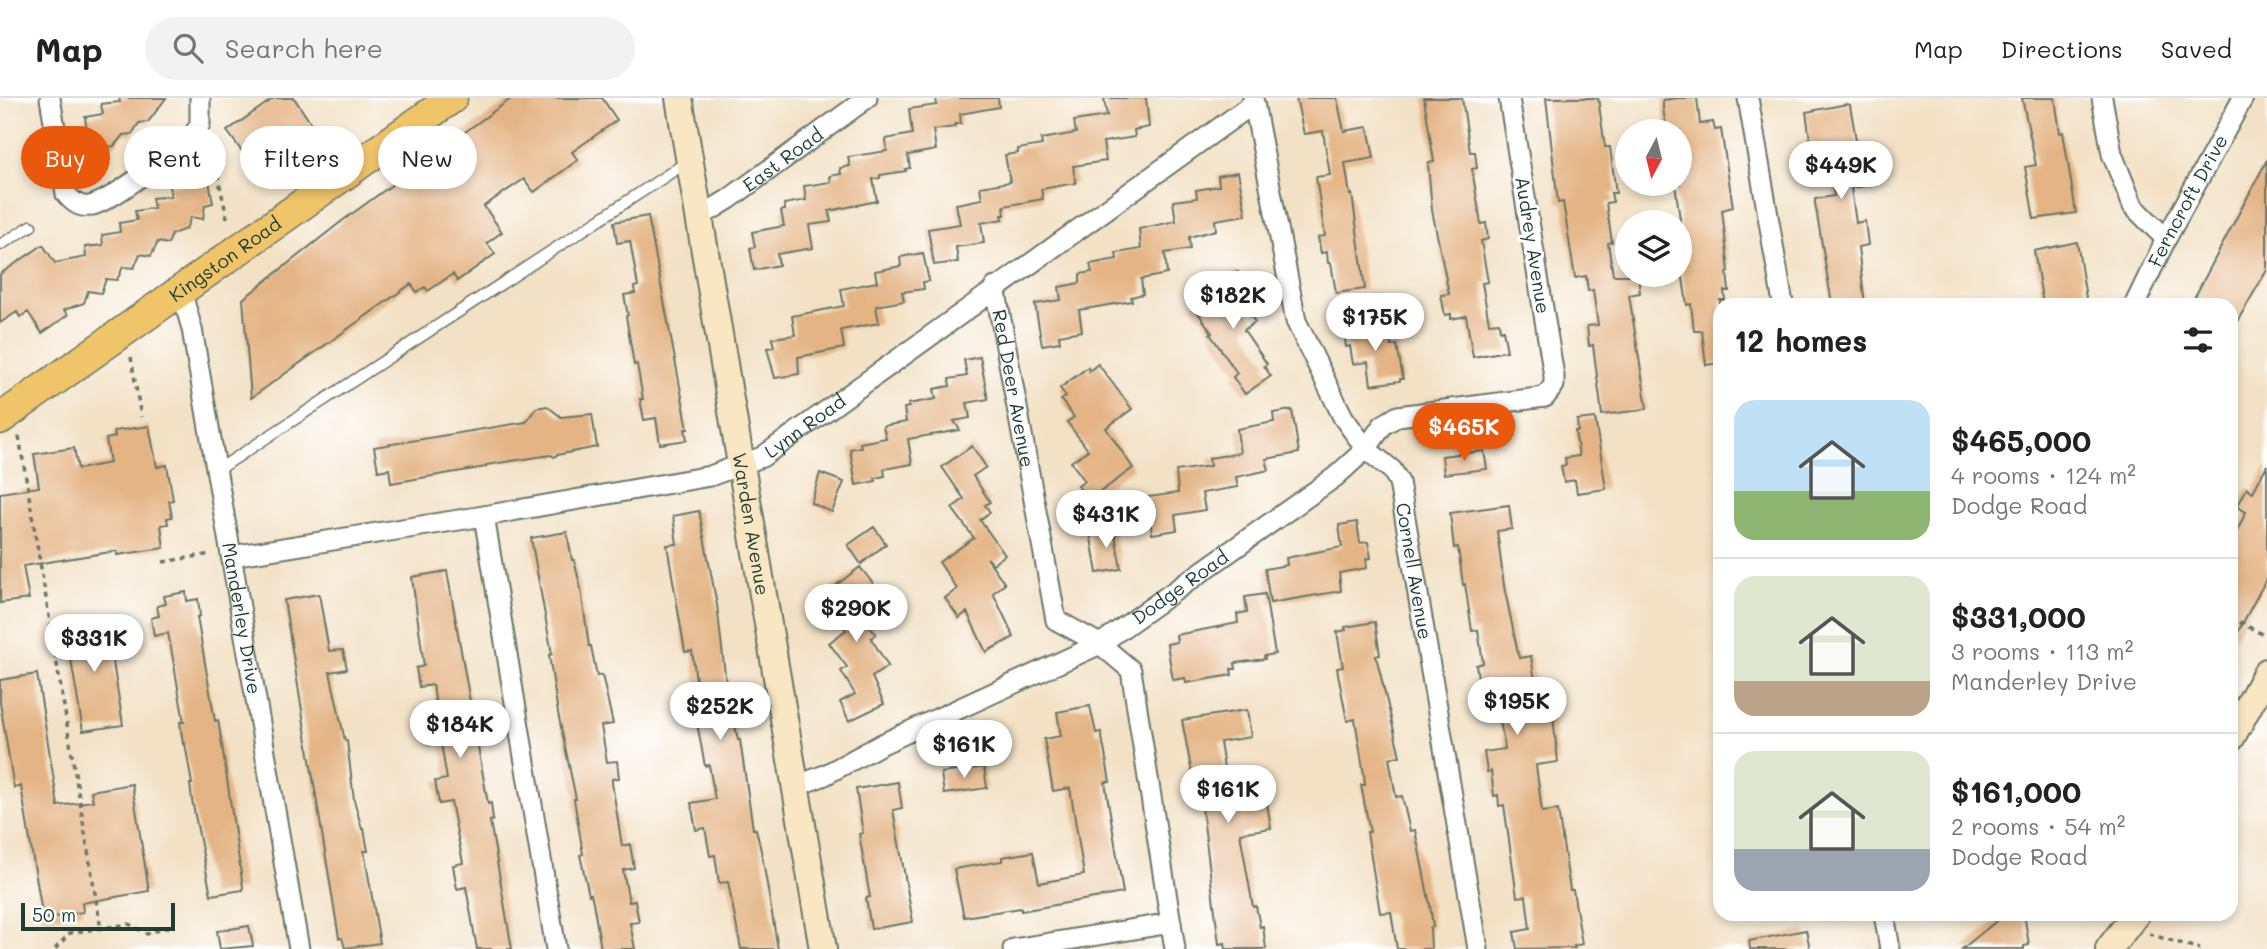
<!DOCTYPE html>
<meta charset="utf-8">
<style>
:root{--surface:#fff;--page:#f2f2f2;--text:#222;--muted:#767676;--line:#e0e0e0;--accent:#ea580c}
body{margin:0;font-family:Mali,sans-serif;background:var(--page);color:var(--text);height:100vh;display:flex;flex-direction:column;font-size:26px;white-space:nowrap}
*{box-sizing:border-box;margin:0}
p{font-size:23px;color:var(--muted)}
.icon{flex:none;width:38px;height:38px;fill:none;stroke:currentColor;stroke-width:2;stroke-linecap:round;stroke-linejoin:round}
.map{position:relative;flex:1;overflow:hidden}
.sheet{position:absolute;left:1713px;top:200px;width:525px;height:623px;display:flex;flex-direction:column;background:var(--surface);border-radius:21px;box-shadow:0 4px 10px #0003}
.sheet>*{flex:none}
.hud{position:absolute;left:21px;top:28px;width:665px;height:63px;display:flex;gap:14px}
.needle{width:46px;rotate:187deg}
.fabs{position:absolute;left:1615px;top:21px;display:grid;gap:14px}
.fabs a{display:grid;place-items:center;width:77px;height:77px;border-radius:50%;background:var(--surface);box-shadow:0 4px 10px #0003;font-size:35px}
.scale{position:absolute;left:21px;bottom:18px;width:154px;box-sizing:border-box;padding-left:7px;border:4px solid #1f3d34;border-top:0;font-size:19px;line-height:24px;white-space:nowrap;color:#1f3d34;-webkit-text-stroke:5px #fff;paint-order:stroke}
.price{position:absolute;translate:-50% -60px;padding:0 16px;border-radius:24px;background:#fff;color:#222;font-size:23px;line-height:46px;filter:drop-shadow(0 2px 4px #0008)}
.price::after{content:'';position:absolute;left:50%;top:42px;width:21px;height:16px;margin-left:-10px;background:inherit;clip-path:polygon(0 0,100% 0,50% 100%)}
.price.on{background:var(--accent);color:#fff}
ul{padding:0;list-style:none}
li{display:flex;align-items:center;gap:21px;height:175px;padding:0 21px}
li+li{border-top:2px solid var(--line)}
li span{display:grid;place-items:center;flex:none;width:196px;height:140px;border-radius:21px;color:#555}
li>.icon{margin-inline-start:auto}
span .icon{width:84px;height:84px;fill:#fffc;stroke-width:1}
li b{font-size:30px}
h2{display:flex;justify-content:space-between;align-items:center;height:84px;padding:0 21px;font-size:30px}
.pill{padding:0 24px;border-radius:32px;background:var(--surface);box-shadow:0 4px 10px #0003;font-size:24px;line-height:63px}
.pill.on{background:var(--accent);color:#fff}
header{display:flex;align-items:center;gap:42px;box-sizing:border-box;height:98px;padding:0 35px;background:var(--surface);border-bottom:2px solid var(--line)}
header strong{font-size:33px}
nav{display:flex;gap:38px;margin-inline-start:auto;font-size:24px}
.search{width:490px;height:63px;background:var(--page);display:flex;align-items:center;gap:18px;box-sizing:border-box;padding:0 24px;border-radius:38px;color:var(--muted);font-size:26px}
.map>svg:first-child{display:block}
.building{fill:#e4b484}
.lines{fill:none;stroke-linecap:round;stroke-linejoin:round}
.lane-casing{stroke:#697667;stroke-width:13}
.street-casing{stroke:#697667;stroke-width:23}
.secondary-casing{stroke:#697667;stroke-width:30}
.primary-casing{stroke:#697667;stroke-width:33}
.path{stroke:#697667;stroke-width:3.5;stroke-dasharray:5 5;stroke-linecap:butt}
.lane{stroke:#fff;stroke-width:10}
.street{stroke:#fff;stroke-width:19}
.secondary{stroke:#f9e7c3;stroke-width:26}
.primary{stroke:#f0c469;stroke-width:30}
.labels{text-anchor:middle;stroke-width:6;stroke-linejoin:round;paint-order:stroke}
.street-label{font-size:19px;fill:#1f3d34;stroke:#fff}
</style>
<header>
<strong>Map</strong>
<div class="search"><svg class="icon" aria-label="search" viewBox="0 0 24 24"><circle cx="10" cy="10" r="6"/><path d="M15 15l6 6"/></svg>Search here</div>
<nav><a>Map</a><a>Directions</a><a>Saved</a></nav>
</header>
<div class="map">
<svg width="2267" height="851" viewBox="0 0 2267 851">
<rect width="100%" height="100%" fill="#fff"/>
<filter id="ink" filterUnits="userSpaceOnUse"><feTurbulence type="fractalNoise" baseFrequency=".0143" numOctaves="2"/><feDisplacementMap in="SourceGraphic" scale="14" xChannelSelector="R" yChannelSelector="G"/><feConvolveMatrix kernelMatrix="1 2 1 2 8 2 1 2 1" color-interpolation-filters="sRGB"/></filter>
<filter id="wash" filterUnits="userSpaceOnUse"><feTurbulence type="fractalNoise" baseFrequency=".00686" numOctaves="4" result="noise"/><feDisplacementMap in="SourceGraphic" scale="28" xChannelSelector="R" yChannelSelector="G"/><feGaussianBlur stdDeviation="1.57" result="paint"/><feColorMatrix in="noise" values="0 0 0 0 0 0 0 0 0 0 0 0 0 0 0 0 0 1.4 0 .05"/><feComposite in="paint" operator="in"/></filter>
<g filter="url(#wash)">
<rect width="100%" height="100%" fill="#f3e1c5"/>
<g id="blocks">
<!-- building -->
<path class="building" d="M119,0h47l-18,24 -9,1 -7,11 -9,1 -9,11 -9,1 -13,19 -7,-49 18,-3 -2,-10 19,-2z
M274,0h20l20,30 -59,41 -28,-38z
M512,0h90l15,22 -45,32 6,8 -44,32 -10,-13 -40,27 18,26 -15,11 8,11 -38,27 -4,-7 -25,17 -3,-4 -8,5 -6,-8 -160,114 -8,-99 99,-78z
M936,0h62l1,9 -39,7 1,10h-6v3l-22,3 3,20 -28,5 2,13 -5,1 1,2 -26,4v3l-7,1 4,22 -48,10 2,11 -22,3 4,23 -36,6 2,11 -25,5 -4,-22 5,-1 -3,-15 32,-6 -3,-15 4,-1 -1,-6 22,-4 -2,-14 27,-4 -1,-6 11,-2 -1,-6 10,-2 -2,-9 39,-6 -1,-12 26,-5 -3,-25 28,-4z
M1104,0h42l3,29 -15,3 1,7 -32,5 3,19 -33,5 3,17 -35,6 2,10 -39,7 1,9h-3l1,4 -22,4 3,20 -28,4 2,15 -24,3 -6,-36 32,-5 -4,-20 26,-5 -2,-12 30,-5 -5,-27 13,-2v-4l24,-4 -1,-6 35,-6 -2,-12 33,-5z
M1296,0h41l7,33 24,-4 6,31 -29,5 5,32 2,-1 13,95 -29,4 -5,-30h-3l-1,-11 -6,1 -3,-16 7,-1 -9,-59 14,-2 -7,-44 -19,3z
M1424,0h38l8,54h5l2,16 -5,1 9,55 5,-1 2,16 -7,2 7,41 -6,1 7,40 10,-1 1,9 3,-1 4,21 -34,6 -7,-41 -15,3v-5l-6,1 -4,-20 8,-1 -17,-84 -4,-47 6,-1z
M1546,0h52l7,49h5l6,46h-5l2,9 -7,1 6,39 -4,1 5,32h25l2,18 -11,2 18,113 -5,2 -40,5 -9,-70 -4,1 -2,-20 11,-1 -5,-35 -5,1 -2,-15 -11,2 -12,-76 -5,1z
M1678,0h19l3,26 13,-2 2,8 6,-1 12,78 -11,3 7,62h-2l2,19h-5l1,9h-5v63l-14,2 -4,-34h-8l-3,-27 -4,1 -7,-47v-39l-5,-35h5v-53h-13l-4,-22v-9z
M2022,0h33l5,35 3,-1 13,81 -42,6 -9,-52 11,-2z
M1847,6l3,1 9,52 11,-2 4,30 -23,3 5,35 9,-2 3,24 -10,2 7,57h-33l-17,-101v-4l19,-3 -5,-41 -14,2v-4l-3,1 -6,-42z
M2267,62v110l-36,62v-28h-40z
M207,72l6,33 -8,2 -2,14 -12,-2 -5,12 -14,5 -4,10 -10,-2 -7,14 -11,-2 -6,14 -11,-1 -6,13 -11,-1 -5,14 -13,-2 -4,12 -20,7 4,5 -26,18 -14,-21 -8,5 -3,-5 -17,11v-49l43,-29 12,18 31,-6 -1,-10 18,-2 -1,-10 18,-3 -1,-9 18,-3 -2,-9 19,-3 -2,-10 19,-2 -2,-10 19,-3 -2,-9z
M1238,74l8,43 -31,5 1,10 -27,7 1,12 -25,4 2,21 -26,5 2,15 -12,3 1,4 -53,9 3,21 -23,4 1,7 -18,3 -7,-41 26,-4 -2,-13 21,-4v-9l12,-2 -2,-8 27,-5 -1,-6 25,-4 -2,-20 37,-8 -3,-20 24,-3 -1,-8 23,-4 -1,-10z
M648,118l40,213h-3l2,11 -27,4 -4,-26 -12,2 -4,-21h3l-6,-35 -3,1 -8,-49 2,-1 -4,-20 11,-2 -1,-6 4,-1 -8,-45 -13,2 -3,-21z
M2077,144l10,62h-44l-9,-53z
M923,155l6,28 -6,1 1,7 -22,3 2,9 -28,5 3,17 -38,7 3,18 -46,9 1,17 -24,4 -8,-30 7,-1 -2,-9 23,-3 -3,-19 52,-10 -3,-17 36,-7 -2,-11 26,-5 -1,-9z
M1234,174h4l9,14 -11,9 19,27 -11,8 23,34 -3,2 7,10 -26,18 -12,-17 4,-4 -27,-39 2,-1 -20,-29z
M1388,226l3,22 6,-1 6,34h-3v2l-29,4 -3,-23 -15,2 -3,-18 -4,1 -2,-16z
M980,259l8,42 -21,4 3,15 -16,3 6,9 -52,9 4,25 -28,5 1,7 -10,2 1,3 -20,4 -6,-36 11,-2 -1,-4 26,-5 -3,-12 23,-4 -2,-14 5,-1 -1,-3 28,-5 -2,-10 16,-3 -1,-7 18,-3 -3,-16z
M1098,266l34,45 -26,19 27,40 -44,32 -11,-14 7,-5 -14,-19 17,-12 -21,-28 7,-5 -13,-17 5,-3 -6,-9 28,-21 1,4z
M547,308l14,11 31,-3 5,33 -40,8 -3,2 -3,-2 -65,10v2l-95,16 -2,-14 -11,2 -4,-24 152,-25 10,-14z
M1292,312l7,43 -33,6 3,11 -33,7 2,10 -36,6 3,17 -30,5 2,15 -25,4 -4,-37 30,-4 -2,-22 34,-5 -1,-8 31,-5 -3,-24 37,-7 -1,-9z
M1595,320l11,71 -29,4 -2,-13 -11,2 -3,-16 5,-1 -1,-7 14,-2 -4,-25h3l-1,-11z
M149,328l8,41 10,-2 6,35 -4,1 3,16 -5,1 1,6 -7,1 3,23 -47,7v-4l-94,15 6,33 -29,4v-110l39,-6 -5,-33 40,-6 4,21 32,-6 -4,-24 9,-2 -1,-6z
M972,348l14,21 -13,9 17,26 -5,3 5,7 -10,8 25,35 -12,9 -6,-6 18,26 -12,9 21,44 -28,15 -19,-40 -8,6 -14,-20 12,-9 -18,-27 35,-24 -22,-30 12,-9 -22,-32z
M1484,353l3,18 -43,5 -2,-18z
M2267,367v113l-36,67v-101l15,-32 -9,-5 10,-19 6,4z
M820,375l24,9 -12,30 -21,-9z
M1509,407l3,24 -15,2 7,55 15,72 12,-2 7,44 13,-2 7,64 -22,3 6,47 16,-2 12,80h3l9,54 -8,2 1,2 -58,1 -3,-17 16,-3 -4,-33 -9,1 -13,-92 -5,1 -1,-11 -4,1 -3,-25 -4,1 -3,-20 21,-3 -8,-45 -12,1 -3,-22 -3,1 -3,-19 7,-2 -5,-33 -6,1 -7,-47 -2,1 -5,-38 -4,1 -4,-35z
M699,413l18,94 9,78 12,57h2l13,89h3l6,26 16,94h-37l-13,-67 -9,1 -4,-28 -5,1 -5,-28 -9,2 -5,-27 24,-4 -6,-34 -4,1 -9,-48 5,-1 -9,-66 -7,1 -18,-107 10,-1 -4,-28z
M1357,424l3,21 8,-1 3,16 -5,1 1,9 -28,5 2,18 -71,12 -5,-34 22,-4 -1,-7 56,-11 -3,-22z
M874,429l12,17 -25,20 -13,-19z
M1114,430l7,41 -24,4 -7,-41z
M567,434l5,28h2l7,29 8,57h2l6,30 5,-1 11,49 -12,2 6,36 10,-1 2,17 -7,1v4l10,63 8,-2 4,24 -11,2 6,32 6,-1 4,21 -9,1 5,26h-34l-8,-47 -2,-8 -2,1 -9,-40 3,-1 -9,-55h2l-18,-86 -9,-58 3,-1 -21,-116z
M860,469l15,19 -18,15 16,24 -3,2 6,7 -5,4 17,28 -16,11 12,27 -35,17 -9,-19 15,-8 -14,-23 6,-4 -18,-24 17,-13 -25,-33z
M447,473l41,233 3,-1 2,17 -3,1 22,128h-35l-11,-62 -9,2 -4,-24 10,-2 -12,-61 -12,2 -4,-23 12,-2 -6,-36 -12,2 -4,-22 13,-2 -5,-36 -14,2 -3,-19 8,-2 -12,-89z
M186,494l1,9 11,-2 2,17 -3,1 18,104 3,-1 2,12 23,155v3l-32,5 -19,-95 -2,-16h2l-7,-41 -2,1 -3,-22h4l-13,-74 -3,-15 -14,3 -3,-18 8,-2 -2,-10 9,-2 -2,-8z
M319,496l10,57 14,-1 4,19 -17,3 15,69h2l7,59 8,29h2l4,22h-4l16,92 -35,5 -3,-10h-3l-55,-338z
M1265,496l10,60 -11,2 1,3 -30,4 1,6h-5l1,6 -46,8 -1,-5 -12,2 -6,-36 10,-2 -1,-7 62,-12 -1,-9 10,-2 -2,-15z
M106,520l17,107 -40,6 -18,-107z
M1375,524l5,33 -4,1 24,100 -11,2 7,39 6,-1 8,35 5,-1 15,75 3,22 -3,1 1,21h-34l-6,-37 -11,1 -13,-81h3l-9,-47h4l-1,-10 -9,-56 -8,2 -10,-53 6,-1 -6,-35 9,-2 -1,-3z
M37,576l21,132 35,-5 -2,-10 41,-7 17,107 -67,12 1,9 -40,7 -22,-133 -7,2 -14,-85v-23z
M1090,608l6,27 5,-1 5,27 4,23h-5l18,111 -102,18v-3l-57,9 -10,-48 48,-8v-4l31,-5 6,31 45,-8 -14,-87 -17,3 -9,-52 17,-3 -4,-24z
M1247,612l4,27 -31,5 6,39 30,-5 1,9 7,-1 7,44 -31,5 13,74 3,-1 4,21 3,-1 3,23h-40l-1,-6 -6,1 -17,-136 -5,-25 -3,1 -12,-64z
M984,669l3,21 -43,6 -3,-21z
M898,684l4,26 -9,2 20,112 -42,7 -5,-31 4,-1 -11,-63 4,-1 -7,-44z
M2005,816h19l5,31 -5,1v3h-62z
M249,828l4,20 -33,3 -3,-18z
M1806,832l4,19h-60l-1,-8z"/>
</g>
</g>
<g filter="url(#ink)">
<use href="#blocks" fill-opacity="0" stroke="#697667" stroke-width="2"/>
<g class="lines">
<defs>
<path id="lane" d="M0,147l31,-19
M216,373l471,-309"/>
<g id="street">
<path d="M50,0l16,96c6,7 13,14 23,12 22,-3 82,-53 103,-68l8,-14v-26"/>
<path id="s1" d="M1253,0l43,223 47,96 23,32 26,21 7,12 79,467"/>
<path d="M1748,0l35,206"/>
<path d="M2102,0l10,56 21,52 33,33"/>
<path id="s2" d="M698,120l31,-19 138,-101"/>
<path id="s3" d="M995,189l61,333 44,24 31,26 44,279"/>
<path id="s4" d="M181,192l11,39 107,620"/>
<path id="s5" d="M2135,206l31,-65 77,-141"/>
<path d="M484,418l72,433"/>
<path id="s6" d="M232,458l252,-40 226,-40 52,-19 492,-354"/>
<path id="s7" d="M796,688l29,-11 57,-31 218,-100 235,-167 31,-28 17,-24 15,-9 147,-19 9,-12v-9l-45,-278"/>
<path d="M1884,816l6,35"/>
<path d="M1013,851l158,-26"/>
</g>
<g id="secondary">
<path id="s8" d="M679,0l144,851"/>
<path d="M2231,640l36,-66"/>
<path d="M2109,851l27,-35"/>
</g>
<g id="primary">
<path id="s9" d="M0,321l452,-321"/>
</g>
</defs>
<!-- lane casing -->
<use href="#lane" class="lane-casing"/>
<!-- street casing -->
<use href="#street" class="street-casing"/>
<!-- secondary casing -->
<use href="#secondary" class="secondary-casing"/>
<!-- primary casing -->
<use href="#primary" class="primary-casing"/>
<!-- path -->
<path class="path" d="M211,47l17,77
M131,259l10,60
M19,338l82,493
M163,464l48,-8
M2231,519l36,20
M2149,836l51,15
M55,851l15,-16 59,-9 18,10 22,-7"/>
<!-- lane -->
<use href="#lane" class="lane"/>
<!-- street -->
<use href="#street" class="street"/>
<!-- secondary -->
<use href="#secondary" class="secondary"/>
<!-- primary -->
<use href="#primary" class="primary"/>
</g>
</g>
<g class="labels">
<!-- street labels -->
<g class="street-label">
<text dy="7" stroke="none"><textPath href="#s2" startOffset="103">East Road</textPath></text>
<text dy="7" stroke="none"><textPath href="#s5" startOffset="116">Ferncroft Drive</textPath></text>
<text transform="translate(1533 147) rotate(81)" y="7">Audrey Avenue</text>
<text dy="7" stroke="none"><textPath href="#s9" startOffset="276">Kingston Road</textPath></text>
<text dy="7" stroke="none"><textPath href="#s3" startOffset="103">Red Deer Avenue</textPath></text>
<text dy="7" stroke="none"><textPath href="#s6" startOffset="593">Lynn Road</textPath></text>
<text dy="7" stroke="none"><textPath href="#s8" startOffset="432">Warden Avenue</textPath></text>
<text dy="7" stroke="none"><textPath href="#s1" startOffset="511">Cornell Avenue</textPath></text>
<text dy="7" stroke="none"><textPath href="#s7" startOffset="434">Dodge Road</textPath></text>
<text dy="7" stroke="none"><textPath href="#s4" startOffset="334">Manderley Drive</textPath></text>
</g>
</g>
</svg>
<div class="fabs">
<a><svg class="needle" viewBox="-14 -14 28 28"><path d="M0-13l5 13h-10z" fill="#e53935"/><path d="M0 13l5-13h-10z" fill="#767676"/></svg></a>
<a><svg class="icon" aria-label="layers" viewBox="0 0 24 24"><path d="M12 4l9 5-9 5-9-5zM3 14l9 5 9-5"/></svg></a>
</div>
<div class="scale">50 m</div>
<b class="price" style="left:1841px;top:103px">$449K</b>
<b class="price" style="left:1233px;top:233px">$182K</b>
<b class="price" style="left:1375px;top:255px">$175K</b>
<b class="price on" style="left:1464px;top:365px">$465K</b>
<b class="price" style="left:1106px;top:452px">$431K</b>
<b class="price" style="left:856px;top:546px">$290K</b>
<b class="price" style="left:94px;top:576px">$331K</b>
<b class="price" style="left:1517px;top:639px">$195K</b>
<b class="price" style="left:720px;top:644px">$252K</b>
<b class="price" style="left:460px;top:662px">$184K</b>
<b class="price" style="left:964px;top:682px">$161K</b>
<b class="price" style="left:1228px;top:727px">$161K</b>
<div class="hud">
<a class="pill on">Buy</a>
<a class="pill">Rent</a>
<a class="pill">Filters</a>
<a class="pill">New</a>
</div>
<section class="sheet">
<h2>12 homes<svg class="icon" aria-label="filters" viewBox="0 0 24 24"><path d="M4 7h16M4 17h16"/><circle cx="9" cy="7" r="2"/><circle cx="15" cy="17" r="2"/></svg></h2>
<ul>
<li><span style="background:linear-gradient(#bfe0f5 65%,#8fb573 0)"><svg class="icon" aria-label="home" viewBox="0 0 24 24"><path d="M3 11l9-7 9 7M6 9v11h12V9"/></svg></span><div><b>$465,000</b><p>4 rooms · 124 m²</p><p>Dodge Road</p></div></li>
<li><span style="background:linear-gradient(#dfe7d0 75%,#b9a48a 0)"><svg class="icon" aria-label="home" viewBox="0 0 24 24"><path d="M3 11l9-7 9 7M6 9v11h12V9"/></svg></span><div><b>$331,000</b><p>3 rooms · 113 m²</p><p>Manderley Drive</p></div></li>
<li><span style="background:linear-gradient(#dfe7d0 70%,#9aa5b1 0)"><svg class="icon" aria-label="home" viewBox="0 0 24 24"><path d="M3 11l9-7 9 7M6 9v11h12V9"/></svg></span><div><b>$161,000</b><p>2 rooms · 54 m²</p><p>Dodge Road</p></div></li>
</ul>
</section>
</div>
